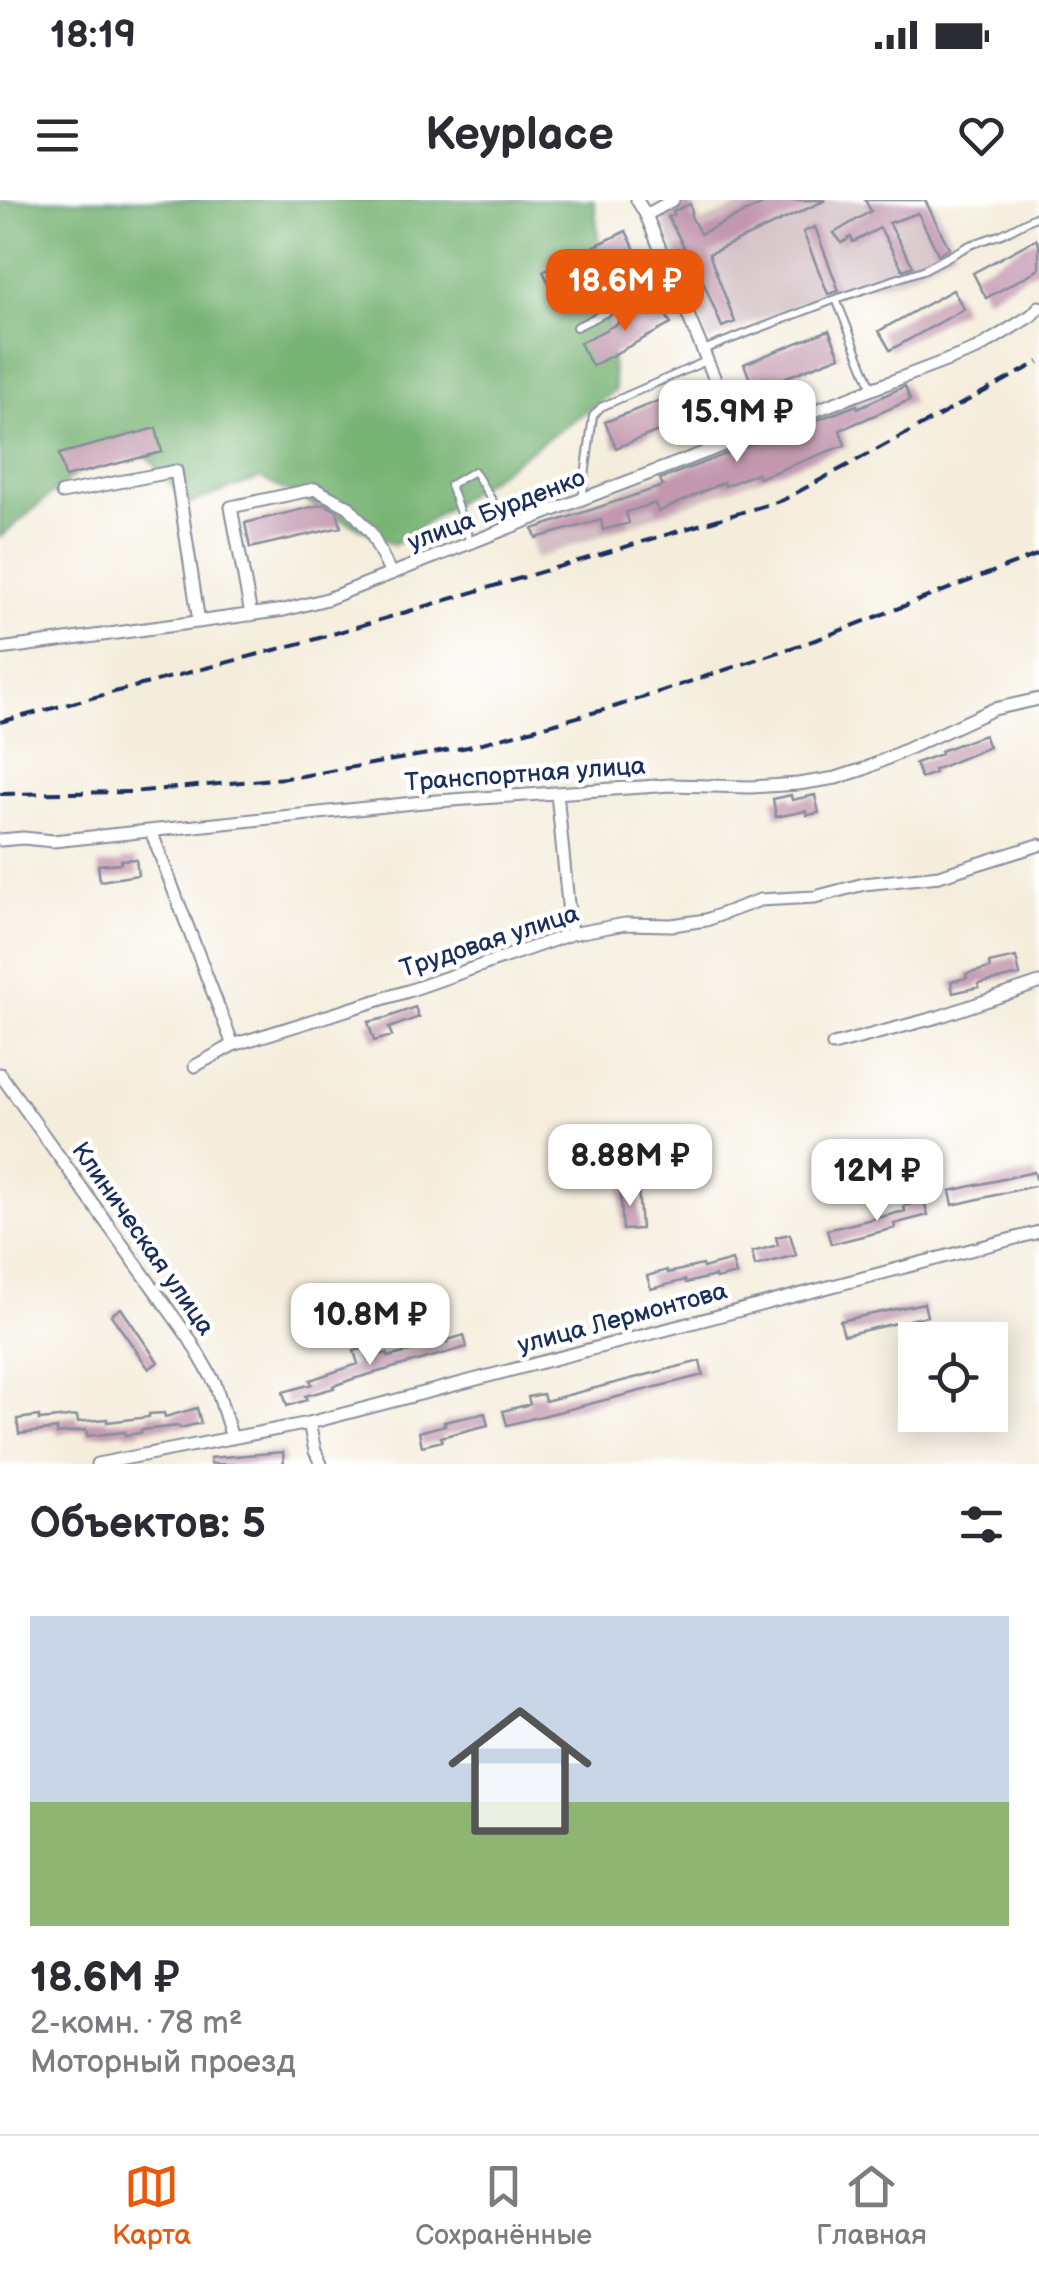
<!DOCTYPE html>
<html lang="ru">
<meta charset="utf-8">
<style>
:root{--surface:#fff;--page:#f2f2f3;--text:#2b2b33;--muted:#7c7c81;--line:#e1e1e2;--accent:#ea580c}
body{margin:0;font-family:"Balsamiq Sans",sans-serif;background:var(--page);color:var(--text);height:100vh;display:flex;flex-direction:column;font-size:38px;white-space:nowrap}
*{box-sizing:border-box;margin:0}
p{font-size:32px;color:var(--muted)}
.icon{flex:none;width:55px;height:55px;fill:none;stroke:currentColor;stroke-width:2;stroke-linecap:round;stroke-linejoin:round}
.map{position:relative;height:1264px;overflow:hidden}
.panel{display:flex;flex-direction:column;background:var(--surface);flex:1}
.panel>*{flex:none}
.buttons{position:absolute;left:898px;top:1122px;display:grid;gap:20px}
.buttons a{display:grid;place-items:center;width:110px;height:110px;border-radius:0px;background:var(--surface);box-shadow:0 5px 25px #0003;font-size:50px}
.price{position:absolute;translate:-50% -85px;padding:0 22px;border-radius:20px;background:#fff;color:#222;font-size:32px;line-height:65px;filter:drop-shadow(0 2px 5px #0008)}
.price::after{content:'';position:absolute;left:50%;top:60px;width:30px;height:22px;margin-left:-15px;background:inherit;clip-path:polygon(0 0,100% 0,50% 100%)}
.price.current{background:var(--accent);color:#fff}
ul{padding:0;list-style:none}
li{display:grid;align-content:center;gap:20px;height:530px;padding:0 30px}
li span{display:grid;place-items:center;height:310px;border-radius:0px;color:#555}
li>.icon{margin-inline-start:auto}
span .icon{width:180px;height:180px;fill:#fffc;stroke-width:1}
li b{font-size:42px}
h2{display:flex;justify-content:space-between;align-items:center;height:120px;padding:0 30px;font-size:42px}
.status{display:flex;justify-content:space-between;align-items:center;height:70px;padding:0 50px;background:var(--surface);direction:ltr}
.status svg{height:28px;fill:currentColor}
header{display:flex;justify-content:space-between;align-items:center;height:130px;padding:0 30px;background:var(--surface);font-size:45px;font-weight:600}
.dock{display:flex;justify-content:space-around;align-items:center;height:140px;border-top:2px solid var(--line);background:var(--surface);font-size:28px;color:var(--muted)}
.dock a{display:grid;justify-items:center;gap:5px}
.dock .current{color:var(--accent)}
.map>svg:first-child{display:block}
.industrial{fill:#d2bec3}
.forest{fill:#78b474;stroke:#4a7269;stroke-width:2.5}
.building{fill:#c397ae}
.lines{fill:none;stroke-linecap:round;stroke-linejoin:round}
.lane-casing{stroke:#888e9c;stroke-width:10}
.street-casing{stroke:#888e9c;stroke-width:15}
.lane{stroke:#fff;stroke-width:6}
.street{stroke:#fff;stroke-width:11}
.rail{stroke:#1b2f5e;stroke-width:4;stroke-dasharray:15 8;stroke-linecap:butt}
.labels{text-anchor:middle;stroke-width:9;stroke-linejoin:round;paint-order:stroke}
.street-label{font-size:25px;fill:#1b2f5e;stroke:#fff}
</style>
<div class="status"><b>18:19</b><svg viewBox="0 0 49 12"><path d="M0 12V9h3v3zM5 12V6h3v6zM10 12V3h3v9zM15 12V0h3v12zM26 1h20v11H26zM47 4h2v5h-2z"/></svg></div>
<header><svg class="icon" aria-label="menu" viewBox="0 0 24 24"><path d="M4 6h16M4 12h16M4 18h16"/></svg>Keyplace<svg class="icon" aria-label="heart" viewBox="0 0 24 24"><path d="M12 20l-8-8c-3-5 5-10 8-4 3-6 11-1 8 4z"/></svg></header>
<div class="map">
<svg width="1039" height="1264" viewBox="0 0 1039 1264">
<rect width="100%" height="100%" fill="#fff"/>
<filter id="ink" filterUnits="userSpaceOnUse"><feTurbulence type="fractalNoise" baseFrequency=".01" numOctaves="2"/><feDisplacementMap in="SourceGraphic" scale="20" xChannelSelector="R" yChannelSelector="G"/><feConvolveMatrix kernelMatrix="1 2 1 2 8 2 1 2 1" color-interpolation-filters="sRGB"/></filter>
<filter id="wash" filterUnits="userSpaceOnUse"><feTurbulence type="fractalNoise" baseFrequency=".0048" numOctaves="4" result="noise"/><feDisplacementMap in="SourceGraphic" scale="40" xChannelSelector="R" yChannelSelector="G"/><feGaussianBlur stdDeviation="2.25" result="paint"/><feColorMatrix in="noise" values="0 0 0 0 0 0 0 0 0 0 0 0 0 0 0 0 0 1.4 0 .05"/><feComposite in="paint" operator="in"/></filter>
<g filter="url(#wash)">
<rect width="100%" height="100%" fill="#f4eddb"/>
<!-- industrial -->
<path class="industrial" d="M688,0h4l8,23 54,-23h179l23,50 -55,30 -102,23 -91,38 -48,-127z
M905,181l8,22 -69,28 4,16 -313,112 -8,-33z"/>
<!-- forest -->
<path class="forest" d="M0,0h594l21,191 -221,154 -134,-67 -72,26 -62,-72 -126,105z"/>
<g id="blocks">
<!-- building -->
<path class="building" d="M771,0h55l-117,54 26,68 -13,5 -27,-65 -10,3 -8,-15 7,-3 -16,-30 6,-2 -1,-4 17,-7 2,8 -2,2 10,20z
M865,0h60l24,48 -11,6 -20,-41 -29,10 24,43 -10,4 -23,-42 -27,14 -2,-5 -9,6 -8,-10 37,-22z
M815,27l24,64 -11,3 -25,-62z
M626,31l11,23 -83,40 -11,-23z
M1036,39l3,5v25l-53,29 -13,-25z
M953,90l11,19 -74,41 -11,-19z
M659,102l12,22 -79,42 -12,-23z
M829,130l11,26 -86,34 -10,-26z
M905,186l5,14 -70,30 5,15 -86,33 -2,-5 -32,13 -1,-4 -66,30 -3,-9 -29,9 3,11 -26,7 -2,-10 -65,18 -3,-9 130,-43 -3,-7 197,-74 1,3z
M691,188l10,26 -85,34 -11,-26z
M156,228l6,24 -97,25 -6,-23z
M324,304l13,7 4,16 -91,21 -5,-25z
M984,535l5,12 -55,23 1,3 -14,5 -6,-15 26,-9 -1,-3z
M791,595l1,5 23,-5 4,18 -12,2 -1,-4 -30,6 -3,-18z
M136,659l2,16 -38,6 -2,-16 23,-2v-3z
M1016,757l4,18 -42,9 1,3 -26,6 -2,-12 16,-3 -1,-4 24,-6 -1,-5z
M415,807l4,10 -30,11 3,8 -18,5 -6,-19 18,-4z
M1034,972l4,13 -85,20 -3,-14z
M638,988l3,41 -18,1 -3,-41z
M924,1001l4,14 -34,9 1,4 -64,16 -4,-14 78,-19 -1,-5z
M790,1034l6,21 -41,11 -3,-14 26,-7 -2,-8z
M732,1060l4,14 -20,5 -1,-3 -29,7 -1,-3 -34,9 -4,-13 20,-6 1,3 34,-8 1,3z
M924,1103l3,13 -83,19 -4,-14z
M121,1108l37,54 -9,7 -38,-54z
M464,1135l3,12 -114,32 -20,7 1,2 -29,8 2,4 -20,6 -4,-14 29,-8 -2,-4 48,-16 -4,-13 11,-3 3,11 19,-6 1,4 60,-15v-2z
M700,1161l3,14 -196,50 -4,-14 27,-7 -2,-7 15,-3 2,7z
M197,1208l4,15 -21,5 -1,-2 -38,4v3l-16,2v-3l-38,4 -1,-6 -29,4v-5l-38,5 -2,-15 22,-3v4l38,-4 1,6 29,-3v3l42,-5v-3l15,-1 1,4z
M485,1213l3,12 -47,12 1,4 -20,5 -3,-14 26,-7 -1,-3z
M283,1252l1,12h-73l-1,-6z"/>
</g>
</g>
<g filter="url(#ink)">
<use href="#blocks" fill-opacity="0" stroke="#888e9c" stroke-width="2.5"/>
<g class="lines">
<defs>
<path id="lane" d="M836,99l36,89
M555,104l105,-52
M576,127l96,-47
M703,150l133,-51 87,-29 47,-25 32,-11 37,-19
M582,299l11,-83 8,-9 105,-46
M470,342l-20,-57 24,-14 34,55"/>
<path id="street" d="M637,0l9,15 94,224
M646,15l27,-15
M62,293l114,-22 23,151
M251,415l-20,-108 84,-18 34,18 22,26 20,41
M0,449l284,-39 43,-11 242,-95 408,-155 55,-34 7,-8
M557,593l14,141
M151,631l82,214
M0,640l23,-2 30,3 370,-39 248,-17 80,2 47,-3 38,-6 28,-9 130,-60 45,-10
M833,845l105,-28 101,-34
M195,866l38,-21 175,-54 163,-57 54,-10 47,1 34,-5 54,-20 55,-3 49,-13 75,-8 100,-31
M0,874l189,264 26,45 17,55
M309,1223l6,28 6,13
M97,1264l212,-41 730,-191"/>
</defs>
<!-- lane casing -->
<use href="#lane" class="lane-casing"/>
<!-- street casing -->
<use href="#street" class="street-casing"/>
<!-- lane -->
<use href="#lane" class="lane"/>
<!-- street -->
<use href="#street" class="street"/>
<!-- rail -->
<path class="rail" d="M0,522l309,-81 474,-141 256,-138
M0,594l131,-2 165,-15 172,-30 146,-40 207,-69 218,-84"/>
</g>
</g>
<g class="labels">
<!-- street labels -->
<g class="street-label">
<text transform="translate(496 309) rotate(-21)" y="9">улица Бурденко</text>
<text transform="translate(525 573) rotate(-4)" y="9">Транспортная улица</text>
<text transform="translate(489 740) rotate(-18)" y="9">Трудовая улица</text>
<text transform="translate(144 1038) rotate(55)" y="9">Клиническая улица</text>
<text transform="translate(622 1117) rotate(-15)" y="9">улица Лермонтова</text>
</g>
</g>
</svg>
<div class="buttons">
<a><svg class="icon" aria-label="locate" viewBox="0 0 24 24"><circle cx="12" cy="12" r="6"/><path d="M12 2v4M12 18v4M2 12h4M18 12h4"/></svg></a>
</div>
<b class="price current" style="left:625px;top:134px">18.6M ₽</b>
<b class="price" style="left:737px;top:265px">15.9M ₽</b>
<b class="price" style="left:630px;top:1009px">8.88M ₽</b>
<b class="price" style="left:877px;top:1024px">12M ₽</b>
<b class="price" style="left:370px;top:1168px">10.8M ₽</b>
</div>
<section class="panel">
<h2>Объектов: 5<svg class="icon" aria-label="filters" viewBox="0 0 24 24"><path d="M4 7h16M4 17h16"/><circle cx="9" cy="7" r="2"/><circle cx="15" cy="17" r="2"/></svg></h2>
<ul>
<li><span style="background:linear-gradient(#c9d6e8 60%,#8fb573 0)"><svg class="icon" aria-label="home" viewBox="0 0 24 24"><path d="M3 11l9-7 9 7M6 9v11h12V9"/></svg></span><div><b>18.6M ₽</b><p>2-комн. · 78 m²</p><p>Моторный проезд</p></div></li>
</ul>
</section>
<nav class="dock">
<a class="current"><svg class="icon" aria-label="map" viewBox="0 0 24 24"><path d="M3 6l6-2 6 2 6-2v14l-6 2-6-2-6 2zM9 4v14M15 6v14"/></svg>Карта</a>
<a><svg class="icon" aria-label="saved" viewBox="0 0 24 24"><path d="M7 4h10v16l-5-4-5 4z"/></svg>Сохранённые</a>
<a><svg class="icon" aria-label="home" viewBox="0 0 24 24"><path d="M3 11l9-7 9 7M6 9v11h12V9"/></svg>Главная</a>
</nav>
